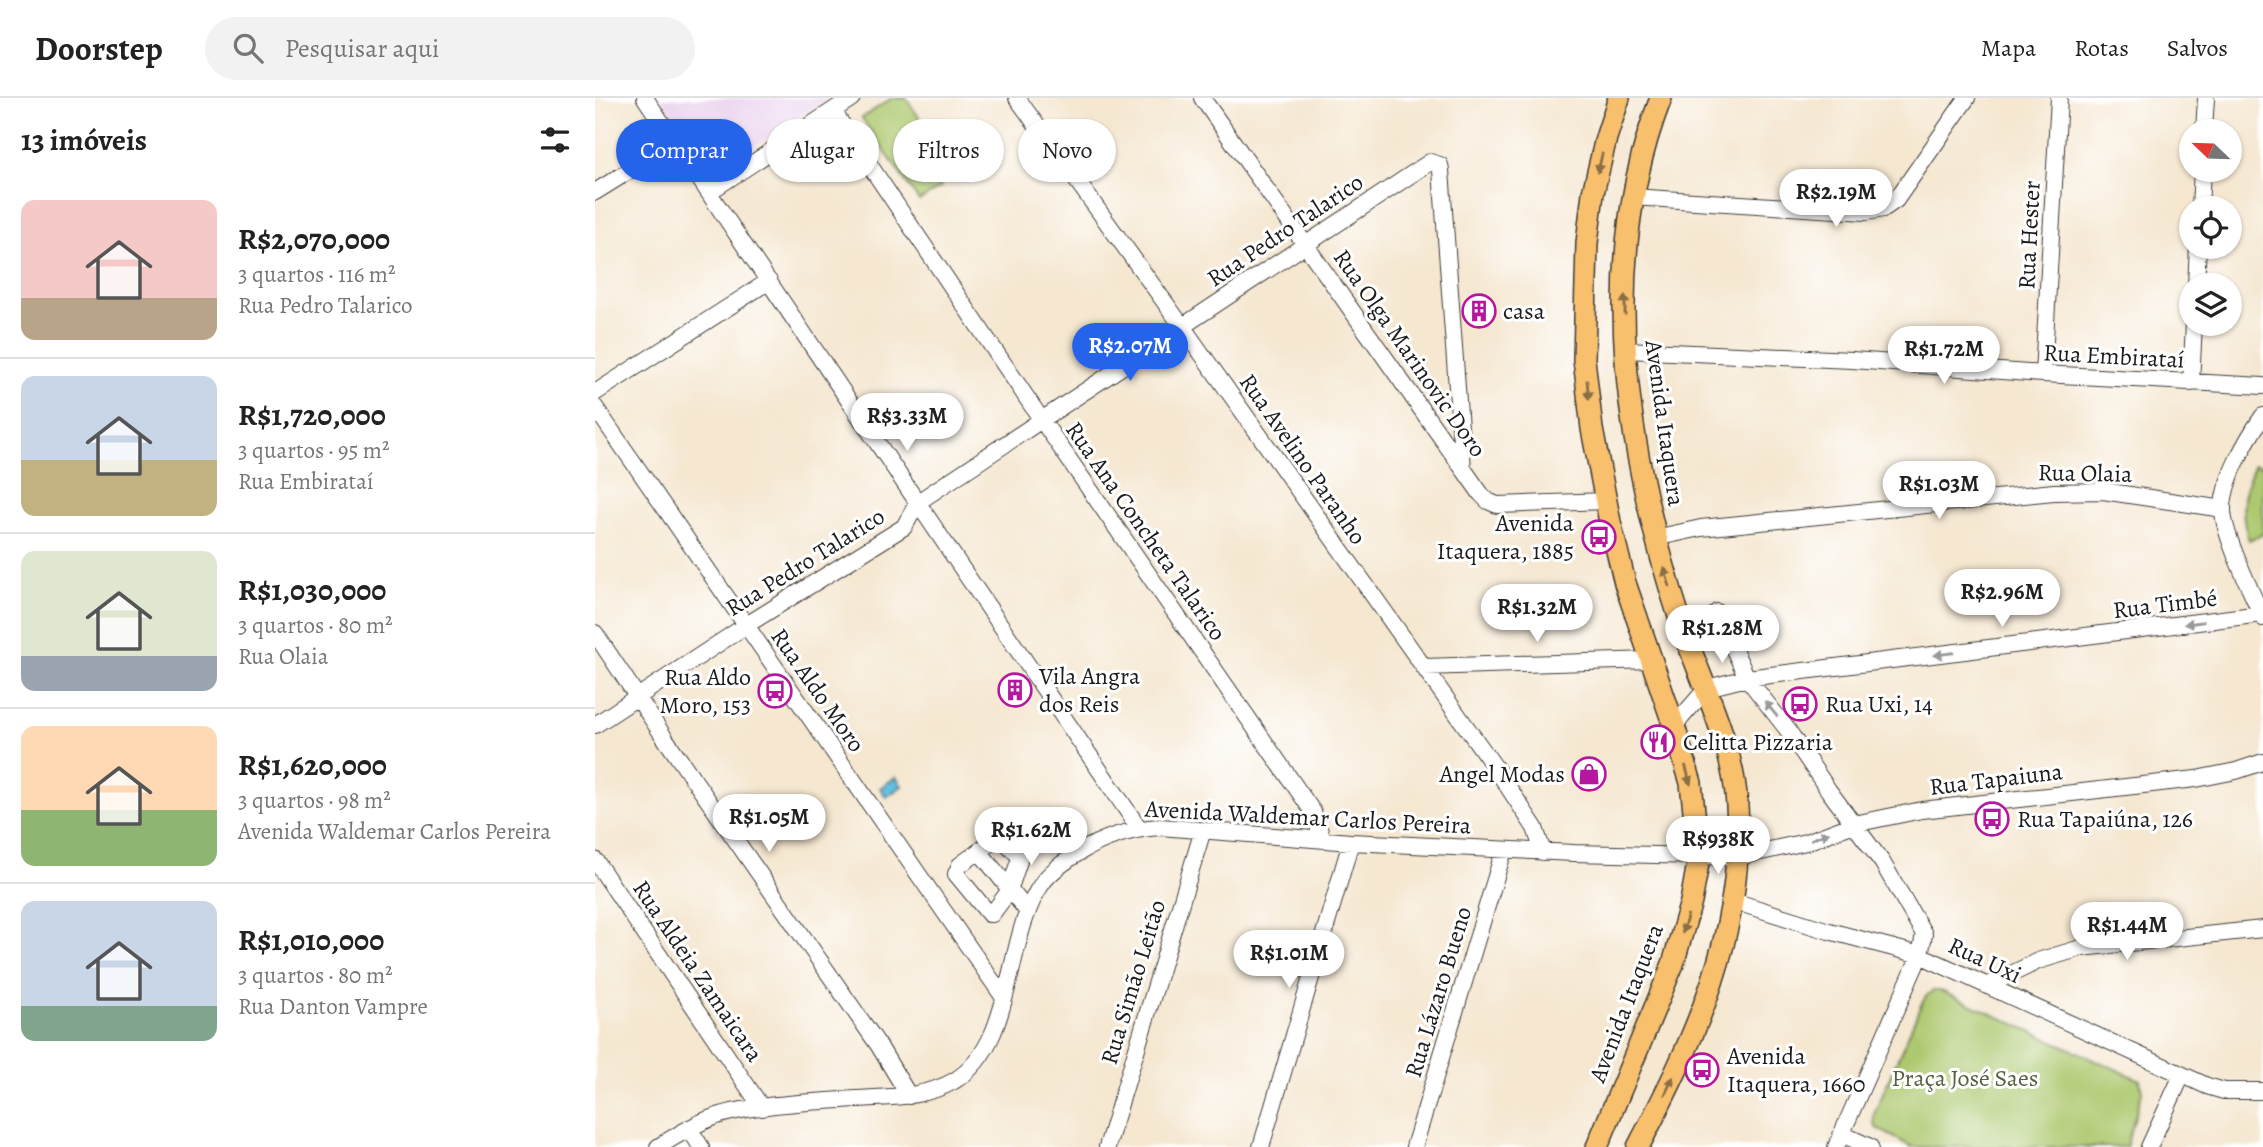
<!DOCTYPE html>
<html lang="pt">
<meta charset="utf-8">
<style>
:root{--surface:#fff;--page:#f2f2f2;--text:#222;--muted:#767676;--line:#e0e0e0;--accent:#2563eb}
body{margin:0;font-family:Alegreya,serif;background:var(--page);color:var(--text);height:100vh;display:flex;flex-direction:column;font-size:26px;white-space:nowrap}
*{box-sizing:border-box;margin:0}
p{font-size:23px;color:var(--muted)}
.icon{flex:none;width:38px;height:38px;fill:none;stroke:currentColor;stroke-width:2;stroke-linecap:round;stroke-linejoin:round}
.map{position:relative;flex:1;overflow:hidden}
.drawer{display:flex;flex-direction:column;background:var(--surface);width:595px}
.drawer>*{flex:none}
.hud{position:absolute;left:21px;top:21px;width:665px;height:63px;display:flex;gap:14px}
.needle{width:46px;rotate:293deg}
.buttons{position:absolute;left:1584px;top:21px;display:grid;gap:14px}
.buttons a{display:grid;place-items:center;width:63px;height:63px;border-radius:50%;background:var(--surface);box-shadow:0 2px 5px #0004;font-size:35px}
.price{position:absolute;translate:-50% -60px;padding:0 16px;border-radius:24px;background:#fff;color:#222;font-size:23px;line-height:46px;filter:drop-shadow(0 2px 4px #0008)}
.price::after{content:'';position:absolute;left:50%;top:42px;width:21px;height:16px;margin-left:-10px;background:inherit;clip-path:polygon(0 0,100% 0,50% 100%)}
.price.current{background:var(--accent);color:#fff}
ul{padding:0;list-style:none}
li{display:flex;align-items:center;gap:21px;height:175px;padding:0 21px}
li+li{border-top:2px solid var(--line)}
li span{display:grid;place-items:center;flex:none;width:196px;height:140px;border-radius:14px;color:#555}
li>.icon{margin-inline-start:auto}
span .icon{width:84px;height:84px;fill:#fffc;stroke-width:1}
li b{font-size:30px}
h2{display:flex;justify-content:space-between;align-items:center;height:84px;padding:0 21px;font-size:30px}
.tag{padding:0 24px;border-radius:32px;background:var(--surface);box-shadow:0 2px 5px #0004;font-size:24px;line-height:63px}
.tag.current{background:var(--accent);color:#fff}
header{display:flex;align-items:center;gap:42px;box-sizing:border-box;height:98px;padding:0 35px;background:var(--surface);border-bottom:2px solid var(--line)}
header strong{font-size:33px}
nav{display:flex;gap:38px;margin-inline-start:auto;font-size:24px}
.search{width:490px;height:63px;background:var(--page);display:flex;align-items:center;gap:18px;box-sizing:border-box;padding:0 24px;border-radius:38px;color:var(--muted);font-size:26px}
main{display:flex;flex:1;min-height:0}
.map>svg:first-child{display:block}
.built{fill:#e9d2ed}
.green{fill:#adc970;stroke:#647246;stroke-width:2}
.water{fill:#61bddf;stroke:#3e6c7e;stroke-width:2}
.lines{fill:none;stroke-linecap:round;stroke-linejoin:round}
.minor-casing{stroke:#3d3a37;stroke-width:18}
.major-casing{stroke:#3d3a37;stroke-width:24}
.minor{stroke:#fff;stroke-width:16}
.major{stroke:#f8bf6c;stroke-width:21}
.oneway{fill:#8a6e44}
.oneway2{fill:#999}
.labels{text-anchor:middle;stroke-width:6;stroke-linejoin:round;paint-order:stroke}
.street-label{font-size:24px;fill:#1c1c1c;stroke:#fff}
.poi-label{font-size:24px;fill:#1c1c1c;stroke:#fff;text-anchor:start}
.park-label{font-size:24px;fill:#56613e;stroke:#fff}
</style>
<header>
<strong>Doorstep</strong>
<div class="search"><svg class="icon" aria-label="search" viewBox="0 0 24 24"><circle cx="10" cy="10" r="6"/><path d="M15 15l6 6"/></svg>Pesquisar aqui</div>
<nav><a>Mapa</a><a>Rotas</a><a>Salvos</a></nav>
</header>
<main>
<section class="drawer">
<h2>13 imóveis<svg class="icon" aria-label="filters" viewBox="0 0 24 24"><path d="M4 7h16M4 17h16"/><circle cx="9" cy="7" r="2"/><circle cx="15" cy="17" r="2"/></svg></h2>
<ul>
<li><span style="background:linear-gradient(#f6c9c9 70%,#b9a48a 0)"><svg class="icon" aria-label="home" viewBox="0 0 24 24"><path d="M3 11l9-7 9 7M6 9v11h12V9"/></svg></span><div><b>R$2,070,000</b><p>3 quartos · 116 m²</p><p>Rua Pedro Talarico</p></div></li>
<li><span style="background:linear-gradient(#c9d6e8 60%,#c2b280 0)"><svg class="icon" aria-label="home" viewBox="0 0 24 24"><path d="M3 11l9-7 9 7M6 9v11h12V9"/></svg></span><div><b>R$1,720,000</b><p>3 quartos · 95 m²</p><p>Rua Embirataí</p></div></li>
<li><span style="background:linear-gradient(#dfe7d0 75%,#9aa5b1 0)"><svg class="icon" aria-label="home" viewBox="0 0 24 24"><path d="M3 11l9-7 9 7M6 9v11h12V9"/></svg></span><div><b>R$1,030,000</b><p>3 quartos · 80 m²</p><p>Rua Olaia</p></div></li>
<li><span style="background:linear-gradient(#ffd9b3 60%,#8fb573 0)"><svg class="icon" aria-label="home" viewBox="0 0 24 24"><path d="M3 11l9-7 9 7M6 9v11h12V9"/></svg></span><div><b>R$1,620,000</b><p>3 quartos · 98 m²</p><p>Avenida Waldemar Carlos Pereira</p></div></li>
<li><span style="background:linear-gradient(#c9d6e8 75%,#7fa58c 0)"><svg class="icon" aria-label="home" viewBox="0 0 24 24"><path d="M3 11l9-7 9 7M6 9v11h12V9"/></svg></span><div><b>R$1,010,000</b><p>3 quartos · 80 m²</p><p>Rua Danton Vampre</p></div></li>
</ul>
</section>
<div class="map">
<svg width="1668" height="1049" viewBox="0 0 1668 1049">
<rect width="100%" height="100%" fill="#fff"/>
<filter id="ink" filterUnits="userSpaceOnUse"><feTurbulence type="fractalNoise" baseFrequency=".0143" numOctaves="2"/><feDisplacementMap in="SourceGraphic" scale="14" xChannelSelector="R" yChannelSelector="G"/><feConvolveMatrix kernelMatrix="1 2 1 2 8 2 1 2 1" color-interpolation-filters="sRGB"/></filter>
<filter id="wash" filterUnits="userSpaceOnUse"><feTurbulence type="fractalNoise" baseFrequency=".00686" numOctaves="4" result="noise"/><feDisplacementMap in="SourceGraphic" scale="28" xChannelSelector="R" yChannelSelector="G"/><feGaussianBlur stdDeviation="1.57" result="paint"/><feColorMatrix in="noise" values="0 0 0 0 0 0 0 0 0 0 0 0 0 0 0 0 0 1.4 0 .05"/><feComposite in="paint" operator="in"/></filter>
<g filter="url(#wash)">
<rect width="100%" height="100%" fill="#f5e7d0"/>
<!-- built -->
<path class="built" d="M66,0h168l-116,76z"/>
<!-- green -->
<path class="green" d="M297,0h14l35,52 -17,11 17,26 -22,14 -57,-83z
M1660,366l8,3v67l-14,6c-10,-26 -6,-52 6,-76z
M1338,893h8l199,89 2,12 -16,55h-214l-36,-19 -2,-4v-10l47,-109 6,-10z"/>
<!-- water -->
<path class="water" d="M301,679l6,9 -16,11 -6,-9z"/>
</g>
<g filter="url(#ink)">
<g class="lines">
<defs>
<path id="minor" d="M50,0l320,475 174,255
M422,0l165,228 319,450 34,52 8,24
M607,0l279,396 7,7 9,4 109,-4
M238,13l208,308 272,393 10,28
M1609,33l2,-33
M0,94l79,-49
M114,94l143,-94
M1037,99l234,15 17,-3 13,-9 71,-102
M1605,110l2,-38
M1601,187l2,-38
M1031,252l226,10 191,14 220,12
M1448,276l16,-276
M1596,285l3,-59
M0,295l174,-112
M0,309l409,591
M1668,318c-16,23 -41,66 -40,95 1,25 29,82 40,107
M1060,440l46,-10 353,-36 49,-1 120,18
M1122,514l30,66 40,51 42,62 53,71 42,72 -4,21 -84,192
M0,535l69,104 215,309 30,50
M829,569l227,-7
M0,627l150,-99 159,-99 14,-25 512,-340 10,3 1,5 22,299
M1079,628l33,-38 40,-10 515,-64
M405,738l19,20v5l-10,30 -17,23h-3l-33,-40 4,-9z
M384,753l49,61
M0,762l167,248
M1138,803l96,30 91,24 287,131 17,5h39
M1392,888l51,-25 43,-13 182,-19
M94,1030l12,19
M1247,1036l28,13
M63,1049c16,-10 33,-21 51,-28 37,-15 106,-17 147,-20 33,-2 68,-1 98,-18 63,-38 49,-143 89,-199 10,-13 24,-22 37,-30 25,-15 51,-23 80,-25l191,15 223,11 164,4 68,-15 48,-18 68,-14 274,-31 40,-8 27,-9
M512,1049l96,-317
M666,1049l90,-305
M819,1049l90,-297
M1554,1049l33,-72"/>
<path id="major" d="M1002,1049l76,-183 18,-62 8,-44 -8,-75 -17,-57 -49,-143 -15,-61 -18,-93 -8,-70 3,-116 6,-50 13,-55 13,-40
M1043,1049c57,-109 107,-215 99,-342 -4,-63 -36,-122 -56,-182 -54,-166 -86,-357 -20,-525"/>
</defs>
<!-- minor casing -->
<use href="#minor" class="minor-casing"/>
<!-- major casing -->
<use href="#major" class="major-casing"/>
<!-- minor -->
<use href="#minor" class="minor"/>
<!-- major -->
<use href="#major" class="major"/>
</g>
<!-- one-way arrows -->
<defs><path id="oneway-solid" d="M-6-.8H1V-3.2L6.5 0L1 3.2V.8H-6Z" transform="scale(1.75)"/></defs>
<g class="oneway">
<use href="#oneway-solid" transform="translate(1005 65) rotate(103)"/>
<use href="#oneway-solid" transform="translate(1030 207) rotate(-90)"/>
<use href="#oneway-solid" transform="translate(993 292) rotate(84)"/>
<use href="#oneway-solid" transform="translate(1072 479) rotate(-107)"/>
<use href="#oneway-solid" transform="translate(1093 677) rotate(75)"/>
<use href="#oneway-solid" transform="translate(1090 826) rotate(106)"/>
<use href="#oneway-solid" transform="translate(1074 988) rotate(-65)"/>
</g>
<g class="oneway2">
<use href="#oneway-solid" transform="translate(1599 525) rotate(172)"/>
<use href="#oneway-solid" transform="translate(1349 556) rotate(173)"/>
<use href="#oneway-solid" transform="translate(1176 611) rotate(-129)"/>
<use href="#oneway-solid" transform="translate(1225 738) rotate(-21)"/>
</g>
</g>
<!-- icons -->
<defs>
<symbol id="building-ring" viewBox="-11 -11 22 22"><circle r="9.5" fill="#fff" stroke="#b5179e" stroke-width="1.5"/><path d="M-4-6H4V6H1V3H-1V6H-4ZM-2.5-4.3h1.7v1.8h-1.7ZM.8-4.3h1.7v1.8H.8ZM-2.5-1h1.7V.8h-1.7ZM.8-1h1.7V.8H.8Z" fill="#b5179e"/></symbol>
<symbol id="bus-ring" viewBox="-11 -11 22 22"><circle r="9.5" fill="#fff" stroke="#b5179e" stroke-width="1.5"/><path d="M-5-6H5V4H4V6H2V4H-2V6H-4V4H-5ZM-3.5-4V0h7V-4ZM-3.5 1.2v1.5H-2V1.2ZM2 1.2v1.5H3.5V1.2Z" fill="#b5179e"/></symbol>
<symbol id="restaurant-ring" viewBox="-11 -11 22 22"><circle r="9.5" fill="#fff" stroke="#b5179e" stroke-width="1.5"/><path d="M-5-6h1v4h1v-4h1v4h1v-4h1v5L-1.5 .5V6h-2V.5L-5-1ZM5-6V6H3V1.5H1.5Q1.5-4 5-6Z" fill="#b5179e"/></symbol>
<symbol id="shop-ring" viewBox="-11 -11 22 22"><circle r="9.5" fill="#fff" stroke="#b5179e" stroke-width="1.5"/><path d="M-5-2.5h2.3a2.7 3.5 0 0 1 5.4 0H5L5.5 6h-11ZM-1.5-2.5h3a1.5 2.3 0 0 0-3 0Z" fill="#b5179e"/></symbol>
</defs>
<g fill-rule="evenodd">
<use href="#building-ring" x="865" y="194" width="38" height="38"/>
<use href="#bus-ring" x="985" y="420" width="38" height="38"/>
<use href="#building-ring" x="401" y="573" width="38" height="38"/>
<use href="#bus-ring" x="161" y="574" width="38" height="38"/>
<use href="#bus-ring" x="1186" y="587" width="38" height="38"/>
<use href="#restaurant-ring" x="1044" y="625" width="38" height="38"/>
<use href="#shop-ring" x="975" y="657" width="38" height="38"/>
<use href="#bus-ring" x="1378" y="702" width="38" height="38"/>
<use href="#bus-ring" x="1088" y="953" width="38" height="38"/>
</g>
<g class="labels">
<!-- street labels -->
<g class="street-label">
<text transform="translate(690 132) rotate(-34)" y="8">Rua Pedro Talarico</text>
<text transform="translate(1434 137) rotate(-87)" y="8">Rua Hester</text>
<text transform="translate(815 255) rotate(55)" y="8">Rua Olga Marinovic Doro</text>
<text transform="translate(1519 258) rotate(3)" y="8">Rua Embirataí</text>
<text transform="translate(1070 325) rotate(82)" y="8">Avenida Itaquera</text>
<text transform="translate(708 361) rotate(55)" y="8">Rua Avelino Paranho</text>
<text transform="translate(1490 375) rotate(1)" y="8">Rua Olaia</text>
<text transform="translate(551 433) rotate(55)" y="8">Rua Ana Concheta Talarico</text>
<text transform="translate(210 464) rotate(-32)" y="8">Rua Pedro Talarico</text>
<text transform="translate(1570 506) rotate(-7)" y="8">Rua Timbé</text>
<text transform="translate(223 592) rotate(55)" y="8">Rua Aldo Moro</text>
<text transform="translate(1401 681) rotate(-7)" y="8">Rua Tapaiuna</text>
<text transform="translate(713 719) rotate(3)" y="8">Avenida Waldemar Carlos Pereira</text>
<text transform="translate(1390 862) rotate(25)" y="8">Rua Uxi</text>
<text transform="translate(103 873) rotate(56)" y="8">Rua Aldeia Zamaicara</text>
<text transform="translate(538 884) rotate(-73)" y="8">Rua Simão Leitão</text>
<text transform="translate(843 894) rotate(-73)" y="8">Rua Lázaro Bueno</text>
<text transform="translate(1031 905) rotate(-69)" y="8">Avenida Itaquera</text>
</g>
<!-- poi labels -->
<g class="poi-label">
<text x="908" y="221">casa</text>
<text x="979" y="433" text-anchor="end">Avenida<tspan x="979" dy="28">Itaquera, 1885</tspan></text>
<text x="444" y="586">Vila Angra<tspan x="444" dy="28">dos Reis</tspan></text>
<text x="156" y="587" text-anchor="end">Rua Aldo<tspan x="156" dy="28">Moro, 153</tspan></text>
<text x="1230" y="614">Rua Uxi, 14</text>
<text x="1088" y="652">Celitta Pizzaria</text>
<text x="970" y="684" text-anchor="end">Angel Modas</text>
<text x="1422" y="729">Rua Tapaiúna, 126</text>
<text x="1132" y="966">Avenida<tspan x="1132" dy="28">Itaquera, 1660</tspan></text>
</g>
<!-- park labels -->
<g class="park-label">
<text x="1370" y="988">Praça José Saes</text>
</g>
</g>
</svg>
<div class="buttons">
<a><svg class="needle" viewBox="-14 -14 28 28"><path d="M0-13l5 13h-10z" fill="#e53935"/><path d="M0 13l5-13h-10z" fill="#767676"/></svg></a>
<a><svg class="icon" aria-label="locate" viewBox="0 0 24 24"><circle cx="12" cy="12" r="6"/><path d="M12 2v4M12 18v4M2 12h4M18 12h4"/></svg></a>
<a><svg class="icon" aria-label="layers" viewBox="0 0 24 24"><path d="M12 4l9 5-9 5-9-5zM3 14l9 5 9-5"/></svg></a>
</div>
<b class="price" style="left:1241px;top:131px">R$2.19M</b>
<b class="price current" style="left:535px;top:285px">R$2.07M</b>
<b class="price" style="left:1349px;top:288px">R$1.72M</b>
<b class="price" style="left:312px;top:355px">R$3.33M</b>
<b class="price" style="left:1344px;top:423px">R$1.03M</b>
<b class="price" style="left:1407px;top:531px">R$2.96M</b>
<b class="price" style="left:942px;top:546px">R$1.32M</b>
<b class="price" style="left:1127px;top:567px">R$1.28M</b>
<b class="price" style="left:174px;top:756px">R$1.05M</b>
<b class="price" style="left:436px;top:769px">R$1.62M</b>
<b class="price" style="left:1123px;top:778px">R$938K</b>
<b class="price" style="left:1532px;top:864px">R$1.44M</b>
<b class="price" style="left:694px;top:892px">R$1.01M</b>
<div class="hud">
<a class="tag current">Comprar</a>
<a class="tag">Alugar</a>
<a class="tag">Filtros</a>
<a class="tag">Novo</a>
</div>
</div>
</main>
